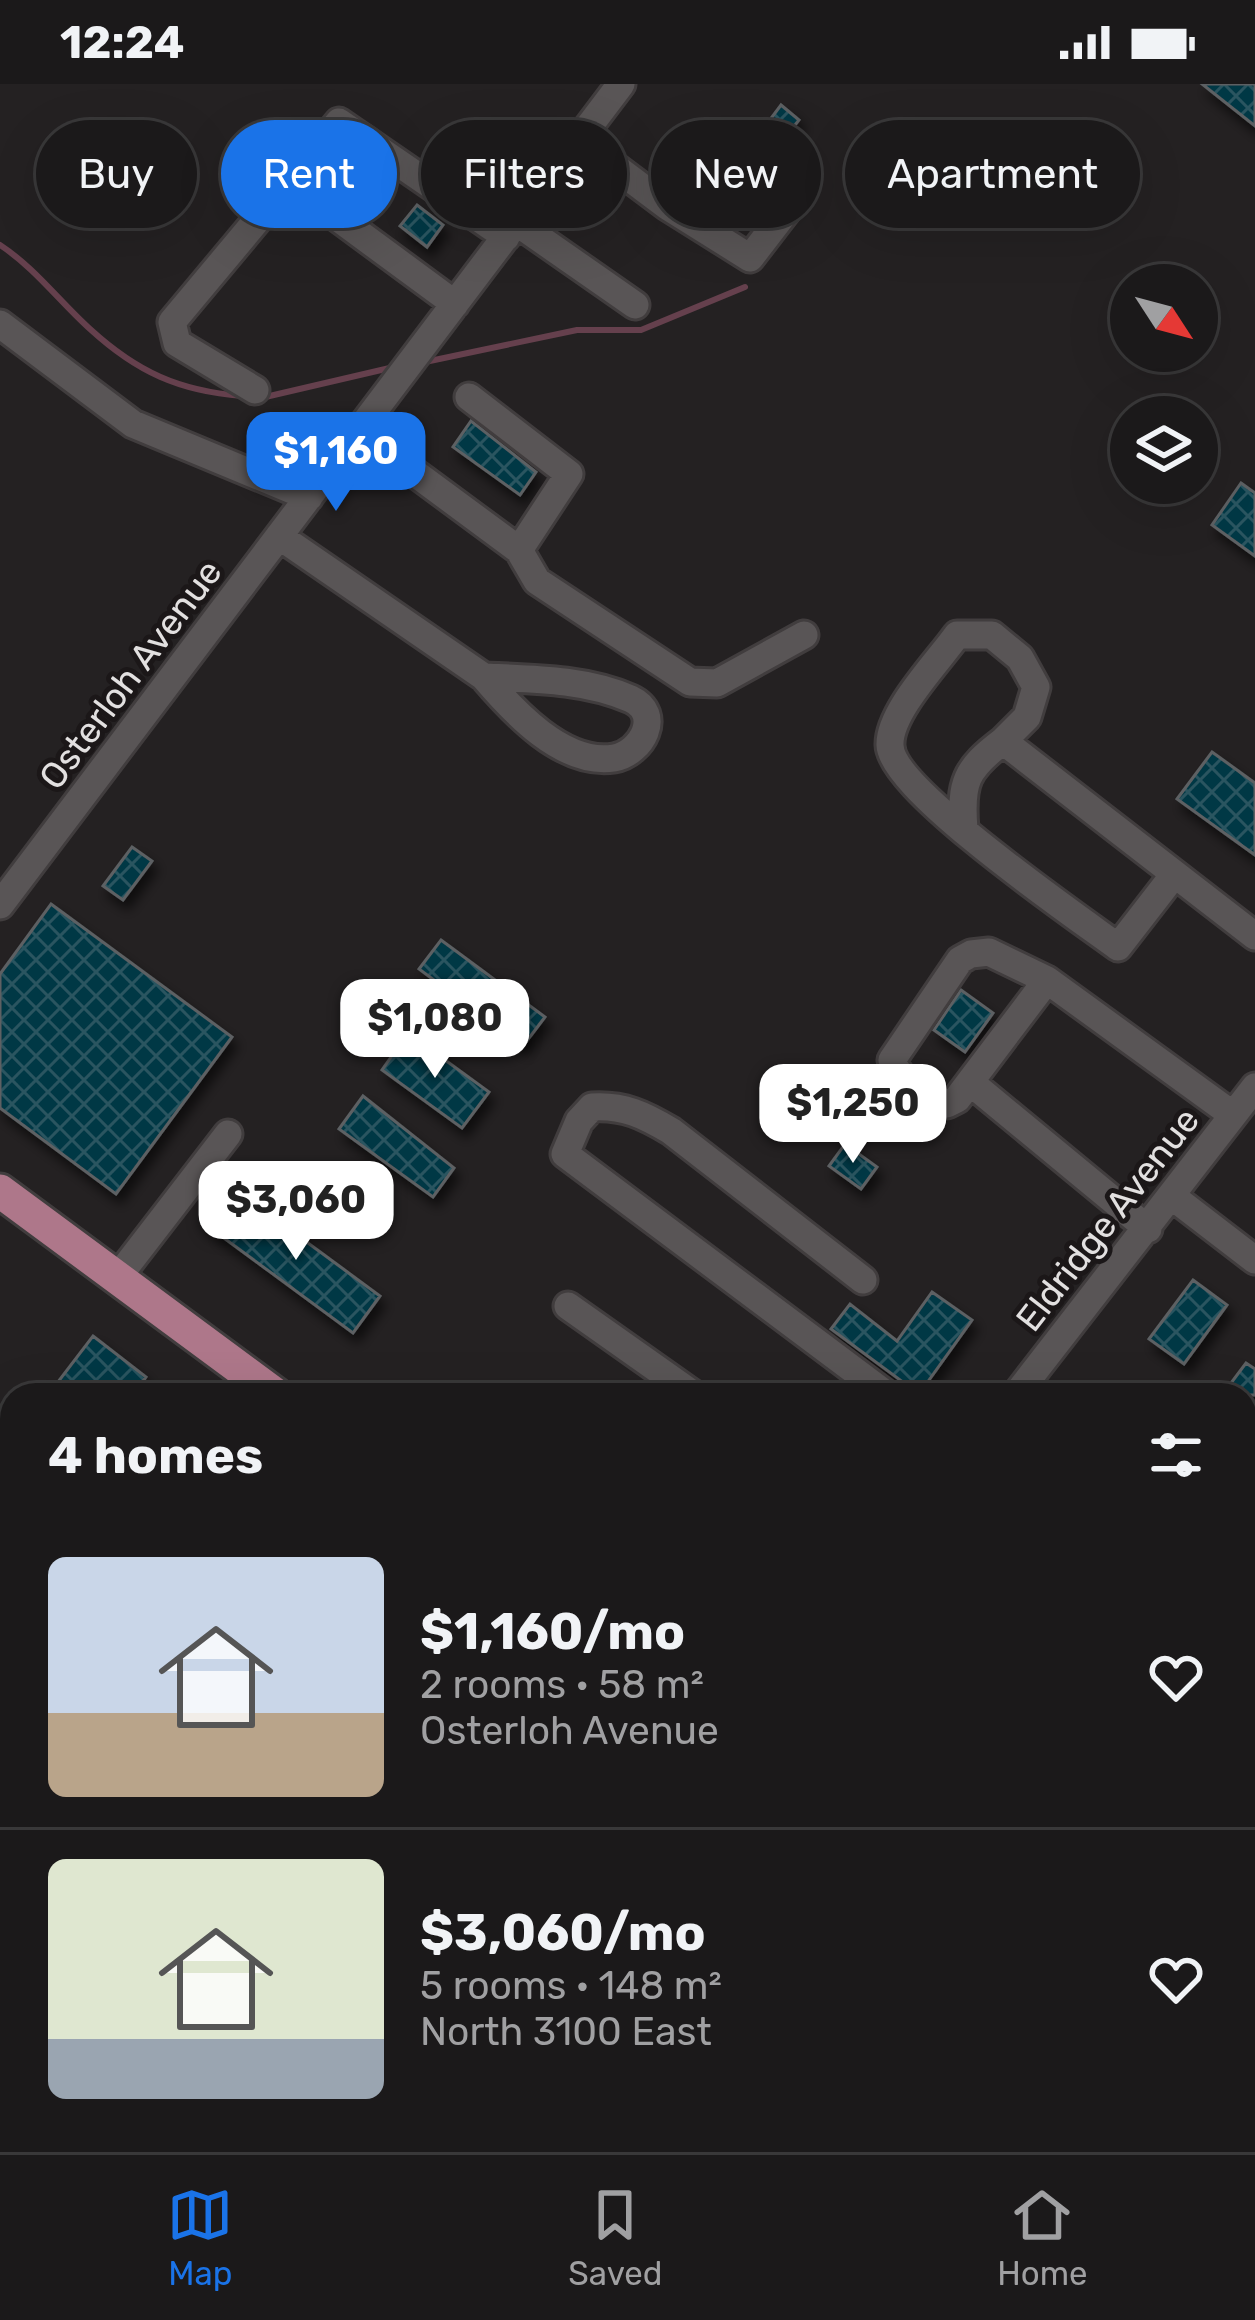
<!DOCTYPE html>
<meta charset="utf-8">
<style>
:root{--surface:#1b191a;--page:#242223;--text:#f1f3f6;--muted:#a0a0a2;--line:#393839;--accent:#1a73e8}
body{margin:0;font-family:Rubik,sans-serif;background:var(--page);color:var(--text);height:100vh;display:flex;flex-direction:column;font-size:45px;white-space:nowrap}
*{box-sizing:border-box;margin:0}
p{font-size:39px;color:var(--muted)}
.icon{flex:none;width:66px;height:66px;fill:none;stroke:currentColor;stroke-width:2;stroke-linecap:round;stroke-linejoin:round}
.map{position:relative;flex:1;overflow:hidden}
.details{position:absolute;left:0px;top:1299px;width:1257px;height:771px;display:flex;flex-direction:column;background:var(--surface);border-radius:36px 36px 0 0;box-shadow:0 12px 48px #0002,0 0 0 3px var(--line)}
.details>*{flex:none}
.guide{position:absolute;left:36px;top:36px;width:1185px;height:108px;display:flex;gap:24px}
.needle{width:78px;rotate:126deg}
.controls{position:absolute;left:1110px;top:180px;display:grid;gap:24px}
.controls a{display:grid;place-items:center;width:108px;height:108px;border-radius:50%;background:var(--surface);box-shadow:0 12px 48px #0002,0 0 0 3px var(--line);font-size:60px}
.price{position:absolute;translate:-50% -102px;padding:0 27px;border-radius:24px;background:#fff;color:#222;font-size:39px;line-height:78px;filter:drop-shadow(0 3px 6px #0008)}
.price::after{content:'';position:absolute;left:50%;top:72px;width:36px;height:27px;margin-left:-18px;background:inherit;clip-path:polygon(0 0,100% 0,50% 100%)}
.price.active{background:var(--accent);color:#fff}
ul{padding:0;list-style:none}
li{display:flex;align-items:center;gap:36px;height:300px;padding:0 48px}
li+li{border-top:3px solid var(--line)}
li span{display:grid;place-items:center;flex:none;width:336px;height:240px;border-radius:18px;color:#555}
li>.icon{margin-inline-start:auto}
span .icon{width:144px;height:144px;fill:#fffc;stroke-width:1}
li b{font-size:51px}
h2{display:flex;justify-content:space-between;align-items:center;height:144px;padding:0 48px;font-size:51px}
.tag{padding:0 42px;border-radius:54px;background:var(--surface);box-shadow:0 12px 48px #0002,0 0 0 3px var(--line);font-size:42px;line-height:108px}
.tag.active{background:var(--accent);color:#fff}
.status{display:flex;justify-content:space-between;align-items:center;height:84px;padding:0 60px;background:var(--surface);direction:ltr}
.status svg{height:33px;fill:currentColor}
.tab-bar{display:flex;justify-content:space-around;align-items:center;height:168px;border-top:3px solid var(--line);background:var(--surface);font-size:33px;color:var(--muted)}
.tab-bar a{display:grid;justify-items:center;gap:6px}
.tab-bar .active{color:var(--accent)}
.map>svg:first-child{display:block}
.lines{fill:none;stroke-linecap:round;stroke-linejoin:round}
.stream{stroke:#65404d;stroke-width:6}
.building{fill:url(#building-cross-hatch);stroke:#5d6163;stroke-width:3;filter:url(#shadow)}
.minor-casing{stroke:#413d3e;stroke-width:33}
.major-casing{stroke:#413d3e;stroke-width:39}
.minor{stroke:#595556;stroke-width:27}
.major{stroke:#ae778a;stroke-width:33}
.labels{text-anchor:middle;stroke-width:10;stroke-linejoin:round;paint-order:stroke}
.street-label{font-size:36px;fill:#e2e0e0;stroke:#1b1718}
</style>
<div class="status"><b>12:24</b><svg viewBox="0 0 49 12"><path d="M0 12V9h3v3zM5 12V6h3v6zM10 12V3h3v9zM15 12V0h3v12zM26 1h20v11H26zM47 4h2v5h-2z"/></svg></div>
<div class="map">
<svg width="1255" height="2068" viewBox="0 0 1255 2068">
<defs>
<pattern id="building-cross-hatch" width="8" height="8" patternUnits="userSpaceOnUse" patternTransform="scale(3)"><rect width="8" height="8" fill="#053845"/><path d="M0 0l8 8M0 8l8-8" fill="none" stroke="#295460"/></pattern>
<filter id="shadow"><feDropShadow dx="5" dy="9" stdDeviation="6" flood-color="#0009"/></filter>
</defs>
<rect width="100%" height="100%" fill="#242122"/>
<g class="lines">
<!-- stream -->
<path class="stream" d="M0,161c35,23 59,56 90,84 47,43 89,62 152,67
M425,278l152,-32h64l104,-43
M261,314l133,-31"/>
</g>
<!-- building -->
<path class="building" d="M1202,0h53v42z
M781,21l18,15 -15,19 -18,-14z
M738,86l36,27 -11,14 -36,-25z
M417,121l26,20 -16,22 -27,-21z
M471,337l65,51 -16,23 -67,-48z
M1241,399l14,10v63l-43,-31z
M1212,668l43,31v72l-78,-56z
M132,763l20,14 -29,39 -20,-14z
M51,820l181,133 -116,157 -116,-86v-134z
M441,856l104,77 -22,29 -104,-77z
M961,906l32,23 -28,39 -31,-22z
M408,949l81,59 -27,36 -80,-58z
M363,1012l91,72 -21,29 -94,-68z
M845,1060l32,23 -16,22 -32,-23z
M240,1109l140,103 -27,37 -140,-103z
M1193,1196l34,25 -43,59 -35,-25z
M932,1208l40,28 -53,74 -88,-65 19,-25 47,37z
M93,1252l53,41 -13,18h-85z
M1246,1279l9,6v26h-33z"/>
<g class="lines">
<defs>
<path id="minor" d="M722,52l78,57 -50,65 -83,-52z
M579,56l88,66
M288,97l167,123
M516,138l119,83
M0,240l133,100 176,73
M255,306l-78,-47 -5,-21 167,-200 167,115
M469,313l100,77 -50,76 18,31 153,101 27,1 87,-48
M358,347l161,119
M279,452l205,141
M484,593c49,2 102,2 147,22 32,15 11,54 -17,59 -51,8 -101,-47 -130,-81z
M964,745c-4,-47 2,-60 39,-88
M1173,792l-55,71c-41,-30 -227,-158 -228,-202 -1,-33 47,-82 67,-110h35l28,23 16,29 -9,30 -24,24 252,195
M0,821l621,-821
M989,868l58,28 -90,119 -10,5c-21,-8 -48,-22 -55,-44l68,-100 11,-6z
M1047,896l186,135
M970,998l178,147
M1173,1113l82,63
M117,1194l111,-144
M863,1196l-192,-149c-27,-16 -47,-26 -79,-24l-13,14 -14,33 322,241
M568,1222l126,89
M1016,1311l239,-308
M0,1582l12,6
M0,1756l12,-16
M0,1821l12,-14
M0,1888l12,9
M102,2068l5,-10
M452,2068l7,-10
M1172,2068l7,-10"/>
<path id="major" d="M0,1107l276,204
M1245,2020l10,8"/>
</defs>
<!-- minor casing -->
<use href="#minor" class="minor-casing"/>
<!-- major casing -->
<use href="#major" class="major-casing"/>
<!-- minor -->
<use href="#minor" class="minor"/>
<!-- major -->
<use href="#major" class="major"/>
</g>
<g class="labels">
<!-- street labels -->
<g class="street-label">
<text transform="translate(130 590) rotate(-53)" y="13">Osterloh Avenue</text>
<text transform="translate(1107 1135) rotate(-52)" y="13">Eldridge Avenue</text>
</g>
</g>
</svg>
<div class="controls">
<a><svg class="needle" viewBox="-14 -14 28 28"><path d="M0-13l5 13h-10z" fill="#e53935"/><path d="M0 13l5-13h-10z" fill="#a0a0a2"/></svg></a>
<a><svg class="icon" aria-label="layers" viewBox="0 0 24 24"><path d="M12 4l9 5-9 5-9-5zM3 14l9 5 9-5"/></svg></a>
</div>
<b class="price active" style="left:336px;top:430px">$1,160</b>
<b class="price" style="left:435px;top:997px">$1,080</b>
<b class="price" style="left:853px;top:1082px">$1,250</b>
<b class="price" style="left:296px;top:1179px">$3,060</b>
<div class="guide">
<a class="tag">Buy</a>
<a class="tag active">Rent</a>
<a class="tag">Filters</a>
<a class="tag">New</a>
<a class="tag">Apartment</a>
</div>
<section class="details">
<h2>4 homes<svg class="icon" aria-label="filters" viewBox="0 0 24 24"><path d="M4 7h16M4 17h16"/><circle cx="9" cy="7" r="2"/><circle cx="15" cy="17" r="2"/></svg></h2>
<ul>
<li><span style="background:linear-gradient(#c9d6e8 65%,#b9a48a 0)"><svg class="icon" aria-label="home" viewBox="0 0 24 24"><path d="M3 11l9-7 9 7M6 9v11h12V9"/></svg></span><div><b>$1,160/mo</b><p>2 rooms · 58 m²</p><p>Osterloh Avenue</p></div><svg class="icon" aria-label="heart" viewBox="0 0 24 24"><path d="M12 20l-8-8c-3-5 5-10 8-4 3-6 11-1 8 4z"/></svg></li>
<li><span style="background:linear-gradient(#dfe7d0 75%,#9aa5b1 0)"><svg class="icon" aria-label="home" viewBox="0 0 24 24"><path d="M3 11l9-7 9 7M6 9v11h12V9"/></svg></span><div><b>$3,060/mo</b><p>5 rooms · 148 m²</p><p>North 3100 East</p></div><svg class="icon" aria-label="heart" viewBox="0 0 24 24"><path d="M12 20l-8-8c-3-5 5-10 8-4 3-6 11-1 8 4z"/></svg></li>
</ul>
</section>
</div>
<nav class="tab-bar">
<a class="active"><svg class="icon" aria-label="map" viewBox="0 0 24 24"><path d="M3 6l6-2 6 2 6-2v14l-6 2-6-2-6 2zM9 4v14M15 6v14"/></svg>Map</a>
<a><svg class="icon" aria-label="saved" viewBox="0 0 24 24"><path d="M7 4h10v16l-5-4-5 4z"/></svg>Saved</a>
<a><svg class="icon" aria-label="home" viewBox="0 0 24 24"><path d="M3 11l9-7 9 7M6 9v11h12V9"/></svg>Home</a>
</nav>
